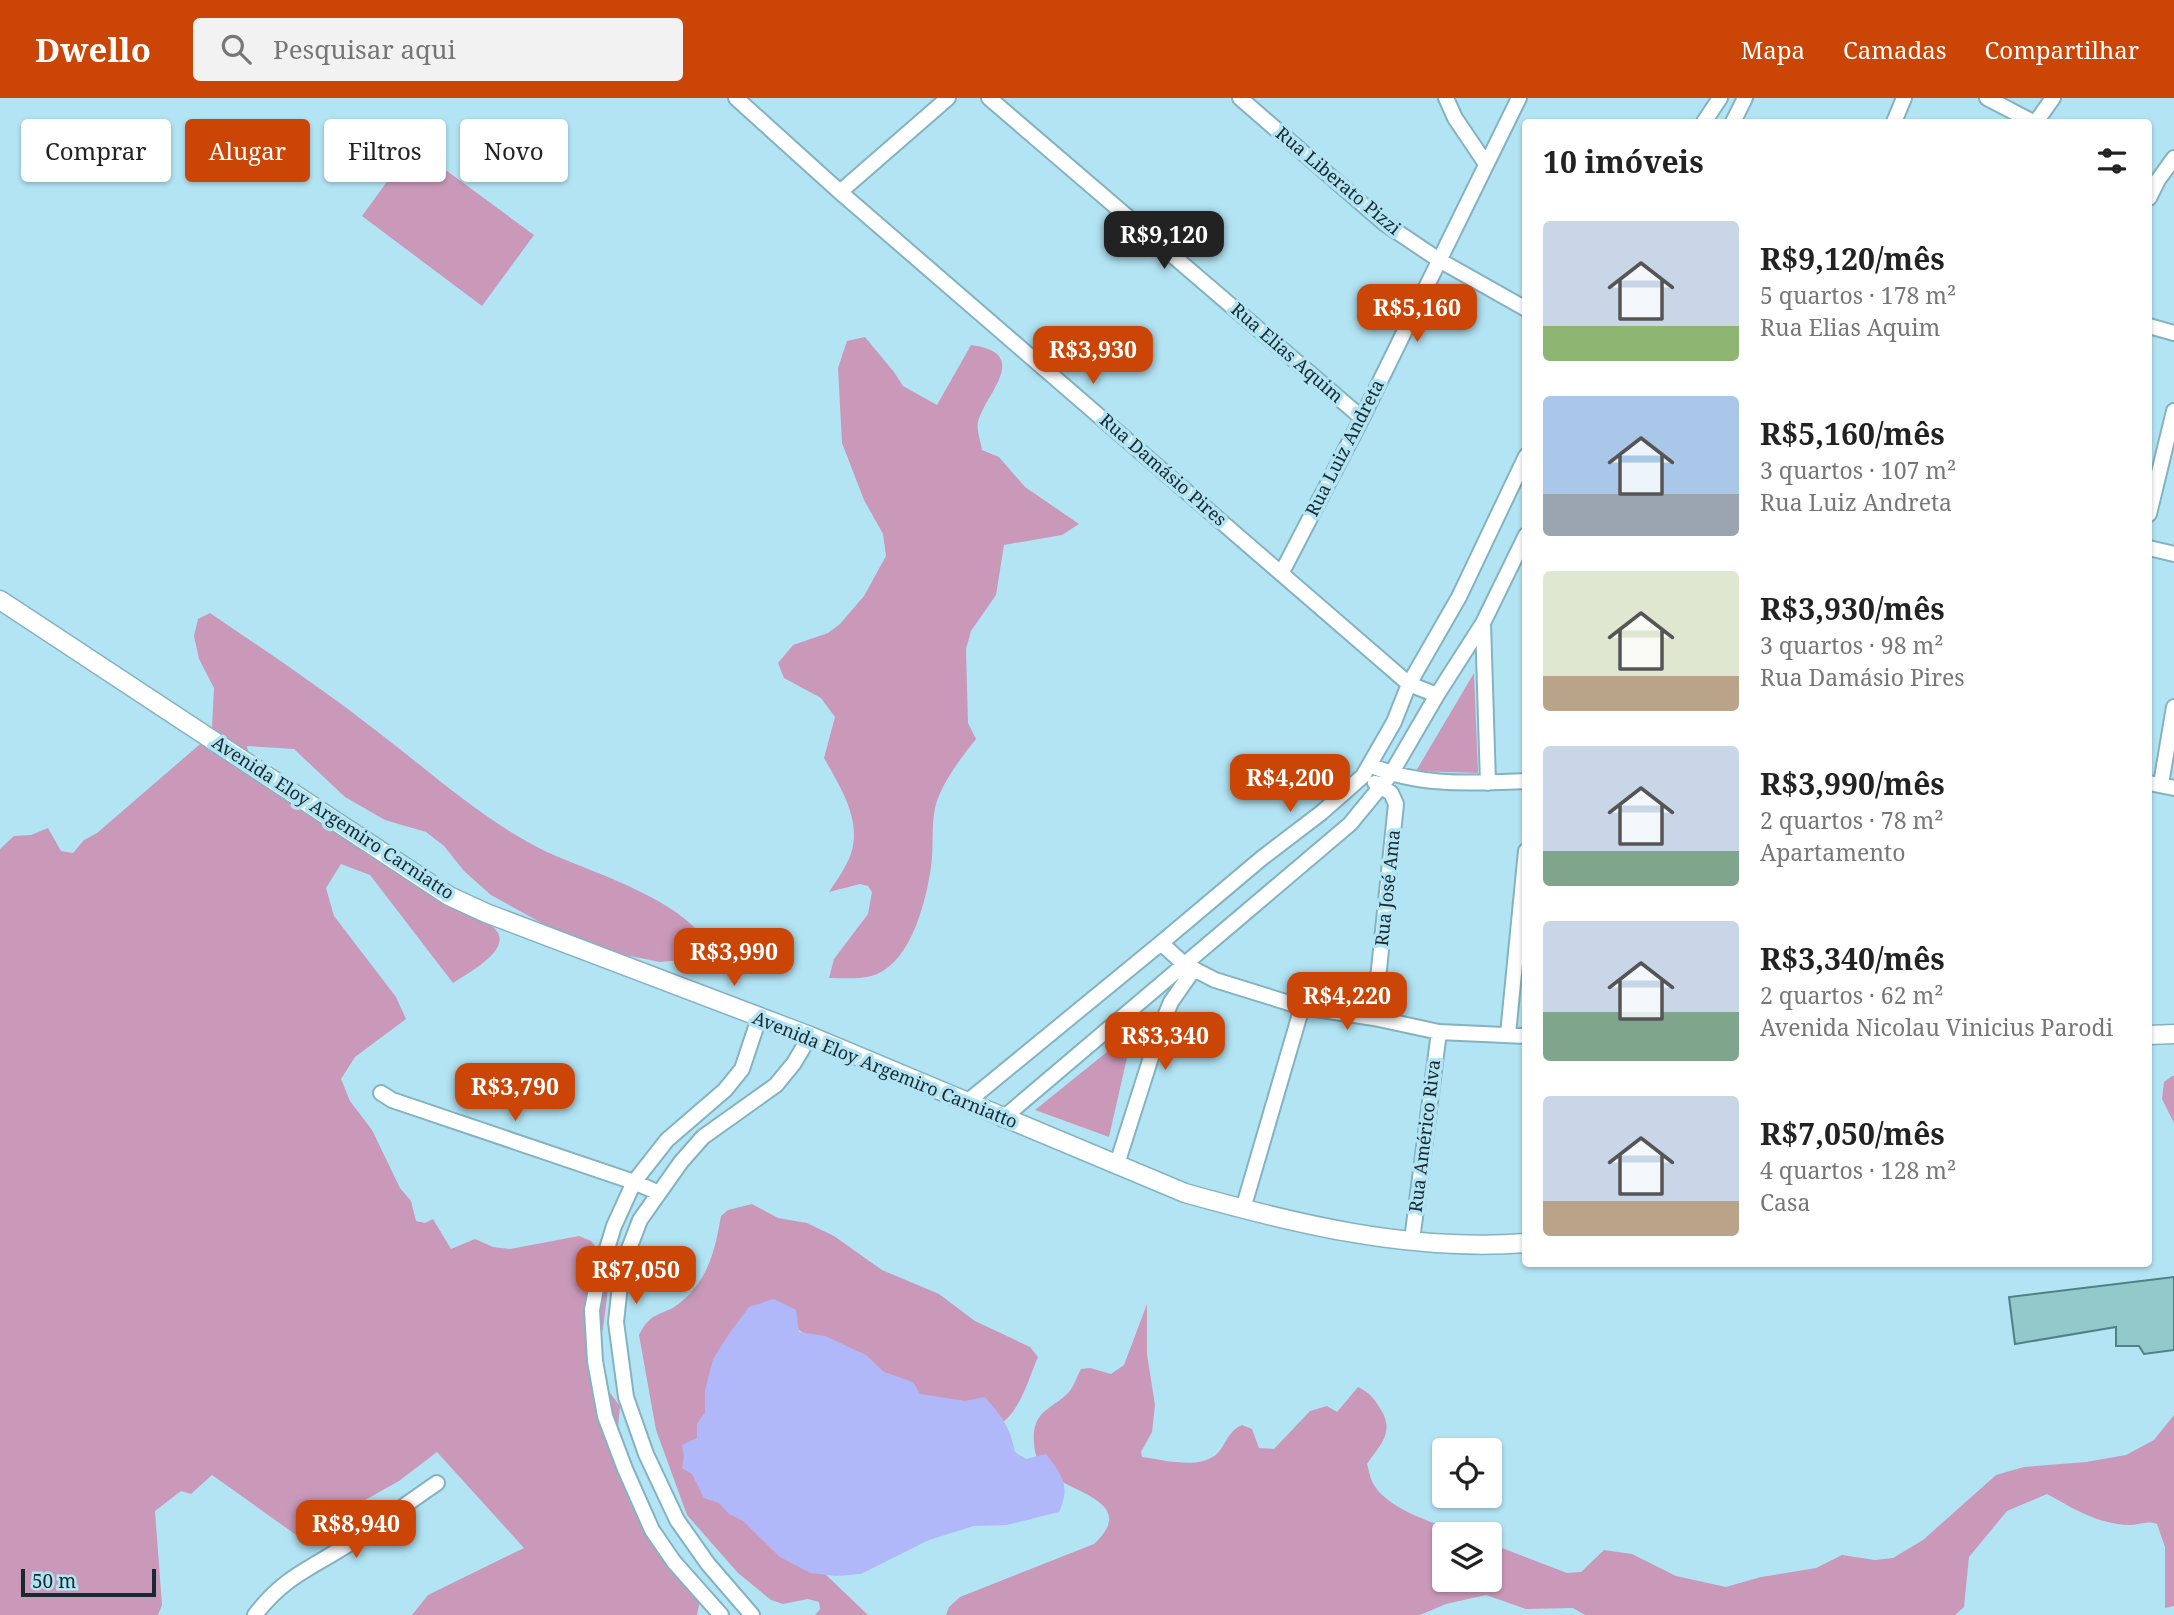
<!DOCTYPE html>
<html lang="pt">
<meta charset="utf-8">
<style>
:root{--surface:#fff;--page:#f2f2f2;--text:#222;--muted:#767676;--accent:#cb4606}
body{margin:0;font-family:"Noto Serif",serif;background:var(--page);color:var(--text);height:100vh;display:flex;flex-direction:column;font-size:26px;white-space:nowrap}
*{box-sizing:border-box;margin:0}
p{font-size:23px;color:var(--muted)}
.icon{flex:none;width:38px;height:38px;fill:none;stroke:currentColor;stroke-width:2;stroke-linecap:round;stroke-linejoin:round}
.map{position:relative;flex:1;overflow:hidden}
.sheet{position:absolute;left:1522px;top:21px;width:630px;height:1148px;display:flex;flex-direction:column;background:var(--surface);border-radius:7px;box-shadow:0 2px 5px #0004}
.sheet>*{flex:none}
.banner{position:absolute;left:21px;top:21px;width:665px;height:63px;display:flex;gap:14px}
.controls{position:absolute;left:1432px;top:1340px;display:grid;gap:14px}
.controls a{display:grid;place-items:center;width:70px;height:70px;border-radius:7px;background:var(--surface);box-shadow:0 2px 5px #0004;font-size:35px}
.scale{position:absolute;left:21px;bottom:18px;width:135px;box-sizing:border-box;padding-left:7px;border:4px solid #162a30;border-top:0;font-size:19px;line-height:24px;white-space:nowrap;color:#162a30;-webkit-text-stroke:5px #b3e4f4;paint-order:stroke}
.price{position:absolute;translate:-50% -60px;padding:0 16px;border-radius:14px;background:var(--accent);color:#fff;font-size:23px;line-height:46px;filter:drop-shadow(0 2px 4px #0008)}
.price::after{content:'';position:absolute;left:50%;top:42px;width:21px;height:16px;margin-left:-10px;background:inherit;clip-path:polygon(0 0,100% 0,50% 100%)}
.price.active{background:#222;color:#fff}
ul{padding:0;list-style:none}
li{display:flex;align-items:center;gap:21px;height:175px;padding:0 21px}
li span{display:grid;place-items:center;flex:none;width:196px;height:140px;border-radius:7px;color:#555}
li>.icon{margin-inline-start:auto}
span .icon{width:84px;height:84px;fill:#fffc;stroke-width:1}
li b{font-size:30px}
h2{display:flex;justify-content:space-between;align-items:center;height:84px;padding:0 21px;font-size:30px}
.chip{padding:0 24px;border-radius:7px;background:var(--surface);box-shadow:0 2px 5px #0004;font-size:24px;line-height:63px}
.chip.active{background:var(--accent);color:#fff}
header{display:flex;align-items:center;gap:42px;box-sizing:border-box;height:98px;padding:0 35px;background:var(--accent);color:#fff}
header strong{font-size:33px}
nav{display:flex;gap:38px;margin-inline-start:auto;font-size:24px}
.search{width:490px;height:63px;background:var(--page);display:flex;align-items:center;gap:18px;box-sizing:border-box;padding:0 24px;border-radius:7px;color:var(--muted);font-size:26px}
.map>svg:first-child{display:block}
.green{fill:#ca99ba}
.water{fill:#b1b8fa}
.building{fill:#94c9cb;stroke:#4e8284;stroke-width:2}
.lines{fill:none;stroke-linecap:round;stroke-linejoin:round}
.minor-casing{stroke:#83b3c2;stroke-width:18}
.tertiary-casing{stroke:#83b3c2;stroke-width:21}
.minor{stroke:#fff;stroke-width:14}
.tertiary{stroke:#fff;stroke-width:18}
.labels{text-anchor:middle;stroke-width:7;stroke-linejoin:round;paint-order:stroke}
.street-label{font-size:18px;fill:#162a30;stroke:#b3e4f4}
</style>
<header>
<strong>Dwello</strong>
<div class="search"><svg class="icon" aria-label="search" viewBox="0 0 24 24"><circle cx="10" cy="10" r="6"/><path d="M15 15l6 6"/></svg>Pesquisar aqui</div>
<nav><a>Mapa</a><a>Camadas</a><a>Compartilhar</a></nav>
</header>
<div class="map">
<svg width="2174" height="1517" viewBox="0 0 2174 1517">
<rect width="100%" height="100%" fill="#b3e4f4"/>
<!-- green -->
<path class="green" d="M413,48l121,89 -52,71 -120,-90z
M865,239l29,35 9,14 34,19 34,-60c62,8 14,49 7,77 -2,7 3,20 4,28l17,7 26,30 54,37 -17,11 -58,10 -8,50 -25,36 -5,18 2,74 8,16c-15,19 -36,46 -41,69 -4,19 -1,40 -4,59 -5,34 -19,92 -54,107 -15,6 -32,4 -48,4l5,-19 34,-45 4,-22 -4,-6 -8,-2 -31,8c6,-9 13,-19 18,-29 19,-37 -5,-73 -23,-105l11,-41 -14,-19 -37,-20 -6,-15 15,-18 35,-12 12,-9 24,-28 22,-40 -3,-22 -19,-34 -22,-57 -4,-75 9,-27z
M210,515c59,40 117,79 173,123 52,40 104,87 164,116 41,19 151,52 162,100l-9,6 -40,4 -50,-10 -45,-16 -74,-41 -27,-24 -20,-25 -18,-14 -41,-12 -40,-23 -51,-48 -47,-3 1,6 12,13 211,143c8,7 18,14 25,22 17,20 -30,44 -43,53l-83,-108 -29,-11 -15,24 8,28 62,81 10,22 -51,38 -14,22 9,22 22,29 28,58 11,13 5,20 9,2 8,-4 18,30 24,-10 18,8 17,2 69,-13 12,5 10,13 7,35 -5,40 -11,33 5,14 23,30 -4,44 13,51 17,33 47,40 8,21 -4,20h-285l16,-20 96,-47 -87,-96 -38,29 -100,56 -87,-62 -21,19 -10,-3 -26,20 7,94 -4,10h-158v-766l14,-13 17,-1 17,-7 13,23 12,2 11,-13 13,-7 109,-94 6,-12 2,-39 -15,-29 -5,-23 4,-17z
M1474,575l4,100 -62,-2z
M1133,933l-24,106 -74,-27z
M2172,978h2v47l-12,-24 2,-17z
M752,1106l26,14 29,5 27,13 48,34 57,24 36,27 55,26 8,10c-11,25 -20,64 -48,72l-163,-81 -36,-23 31,246 46,44h-53l5,-6 -1,-7 -11,-3 -25,5 -12,-4 -33,-27 -51,-58 -31,-85 -17,-95c13,-26 24,-18 42,-33 28,-24 34,-52 40,-86l7,-6z
M1147,1206v50l8,51 -3,27 -11,20 1,5c24,3 63,15 79,-8 6,-9 10,-20 21,-24l10,4 7,19 15,1 36,-38 17,-5 10,6 21,-25c12,6 16,11 23,23 14,22 -1,35 -14,54 2,6 3,15 7,21 17,27 65,39 93,50h-23v45h45v-37l78,30 14,-1 23,-22 28,4 44,22 50,11 35,-10 55,-9 26,-13 33,5 18,-2 30,-18 73,-65 28,-8 62,-5 40,-7 28,-15 20,-25v191l-9,2v-61l-8,-23c-10,-4 -18,1 -28,1 -31,-1 -55,-16 -82,-31l-40,17 -38,46 -5,50 -9,8h-370l-12,-7 -47,1 -40,-14 -40,9 -26,11h-474l3,-8 11,-10 134,-53c47,-44 -28,-51 -52,-76 -7,-8 -9,-26 -8,-36 3,-23 21,-25 34,-39 6,-6 9,-17 13,-24l9,-1 21,6 13,-9z"/>
<!-- water -->
<path class="water" d="M774,1201l22,11 3,22 26,4 41,19 18,17 29,10 7,12 45,7 20,-4c17,20 25,29 30,55l11,7 20,-5c16,21 25,32 13,58l-52,13 -33,1 -45,14 -68,34 -25,2 -26,-3 -30,-16 -37,-36 -14,-7 -10,-11 -15,-5 -12,-24 -10,-6 2,-12 -2,-11 15,-7v-14l8,-12v-21l8,-32 18,-28 18,-24z"/>
<!-- building -->
<path class="building" d="M2174,1179v73l-30,4 -5,-8h-23v-19l-101,17 -6,-47z"/>
<g class="lines">
<defs>
<path id="minor" d="M736,0l104,94 569,492 28,11
M989,0l373,320
M1240,0l144,125 55,37 87,49
M1446,0l9,20 31,46
M1987,0l46,24
M1704,24l16,-24
M1733,24l12,-24
M1894,24l10,-24
M2036,24l17,-24
M840,94l108,-94
M2149,100l9,-18 16,-22
M2149,228l25,7
M2149,416l25,-103
M2149,450l25,6
M1282,474l80,-154 157,-320
M1483,525l5,160
M1370,667c49,22 103,18 156,16
M2149,685l25,5
M2161,686l13,-77
M1161,845l23,21 31,16 87,27 72,11 65,14 87,4
M1374,920l22,-214 -5,-11 -16,-10
M1508,936l18,-183
M381,995l11,7 242,82 25,11
M967,1004l194,-159 101,-85 59,-45 42,-37 31,-54 15,-38 50,-87 67,-141
M1002,1021l348,-295 41,-50 46,-79 46,-72 43,-88
M1117,1066l44,-138 10,-24 23,-33
M1243,1111l59,-202
M1412,1142l27,-208
M255,1517c27,-36 52,-45 89,-68 32,-20 62,-43 93,-64
M721,1517l-47,-53 -22,-32 -27,-61 -20,-53 -10,-55 -3,-51 6,-32 16,-52 20,-44 33,-42 58,-50 17,-21 17,-51
M752,1517l-44,-51 -31,-44 -31,-66 -20,-57 -10,-75 6,-55 18,-47 41,-58 22,-25 73,-52 18,-22 16,-27"/>
<path id="tertiary" d="M0,502l449,296 37,17 324,123 375,157c110,31 226,59 341,50
M2149,937l25,-1"/>
</defs>
<!-- minor casing -->
<use href="#minor" class="minor-casing"/>
<!-- tertiary casing -->
<use href="#tertiary" class="tertiary-casing"/>
<!-- minor -->
<use href="#minor" class="minor"/>
<!-- tertiary -->
<use href="#tertiary" class="tertiary"/>
</g>
<g class="labels">
<!-- street labels -->
<g class="street-label">
<text transform="translate(1338 83) rotate(40)" y="6">Rua Liberato Pizzi</text>
<text transform="translate(1287 255) rotate(41)" y="6">Rua Elias Aquim</text>
<text transform="translate(1345 350) rotate(-63)" y="6">Rua Luiz Andreta</text>
<text transform="translate(1163 372) rotate(41)" y="6">Rua Damásio Pires</text>
<text transform="translate(333 720) rotate(33)" y="6">Avenida Eloy Argemiro Carniatto</text>
<text transform="translate(1388 790) rotate(-84)" y="6">Rua José Ama</text>
<text transform="translate(885 972) rotate(22)" y="6">Avenida Eloy Argemiro Carniatto</text>
<text transform="translate(1425 1038) rotate(-83)" y="6">Rua Américo Riva</text>
</g>
</g>
</svg>
<div class="controls">
<a><svg class="icon" aria-label="locate" viewBox="0 0 24 24"><circle cx="12" cy="12" r="6"/><path d="M12 2v4M12 18v4M2 12h4M18 12h4"/></svg></a>
<a><svg class="icon" aria-label="layers" viewBox="0 0 24 24"><path d="M12 4l9 5-9 5-9-5zM3 14l9 5 9-5"/></svg></a>
</div>
<div class="scale">50 m</div>
<b class="price active" style="left:1164px;top:173px">R$9,120</b>
<b class="price" style="left:1417px;top:246px">R$5,160</b>
<b class="price" style="left:1093px;top:288px">R$3,930</b>
<b class="price" style="left:1290px;top:716px">R$4,200</b>
<b class="price" style="left:734px;top:890px">R$3,990</b>
<b class="price" style="left:1347px;top:934px">R$4,220</b>
<b class="price" style="left:1165px;top:974px">R$3,340</b>
<b class="price" style="left:515px;top:1025px">R$3,790</b>
<b class="price" style="left:636px;top:1208px">R$7,050</b>
<b class="price" style="left:356px;top:1462px">R$8,940</b>
<div class="banner">
<a class="chip">Comprar</a>
<a class="chip active">Alugar</a>
<a class="chip">Filtros</a>
<a class="chip">Novo</a>
</div>
<section class="sheet">
<h2>10 imóveis<svg class="icon" aria-label="filters" viewBox="0 0 24 24"><path d="M4 7h16M4 17h16"/><circle cx="9" cy="7" r="2"/><circle cx="15" cy="17" r="2"/></svg></h2>
<ul>
<li><span style="background:linear-gradient(#c9d6e8 75%,#8fb573 0)"><svg class="icon" aria-label="home" viewBox="0 0 24 24"><path d="M3 11l9-7 9 7M6 9v11h12V9"/></svg></span><div><b>R$9,120/mês</b><p>5 quartos · 178 m²</p><p>Rua Elias Aquim</p></div></li>
<li><span style="background:linear-gradient(#a9c7e8 70%,#9aa5b1 0)"><svg class="icon" aria-label="home" viewBox="0 0 24 24"><path d="M3 11l9-7 9 7M6 9v11h12V9"/></svg></span><div><b>R$5,160/mês</b><p>3 quartos · 107 m²</p><p>Rua Luiz Andreta</p></div></li>
<li><span style="background:linear-gradient(#dfe7d0 75%,#b9a48a 0)"><svg class="icon" aria-label="home" viewBox="0 0 24 24"><path d="M3 11l9-7 9 7M6 9v11h12V9"/></svg></span><div><b>R$3,930/mês</b><p>3 quartos · 98 m²</p><p>Rua Damásio Pires</p></div></li>
<li><span style="background:linear-gradient(#c9d6e8 75%,#7fa58c 0)"><svg class="icon" aria-label="home" viewBox="0 0 24 24"><path d="M3 11l9-7 9 7M6 9v11h12V9"/></svg></span><div><b>R$3,990/mês</b><p>2 quartos · 78 m²</p><p>Apartamento</p></div></li>
<li><span style="background:linear-gradient(#c9d6e8 65%,#7fa58c 0)"><svg class="icon" aria-label="home" viewBox="0 0 24 24"><path d="M3 11l9-7 9 7M6 9v11h12V9"/></svg></span><div><b>R$3,340/mês</b><p>2 quartos · 62 m²</p><p>Avenida Nicolau Vinicius Parodi</p></div></li>
<li><span style="background:linear-gradient(#c9d6e8 75%,#b9a48a 0)"><svg class="icon" aria-label="home" viewBox="0 0 24 24"><path d="M3 11l9-7 9 7M6 9v11h12V9"/></svg></span><div><b>R$7,050/mês</b><p>4 quartos · 128 m²</p><p>Casa</p></div></li>
</ul>
</section>
</div>
